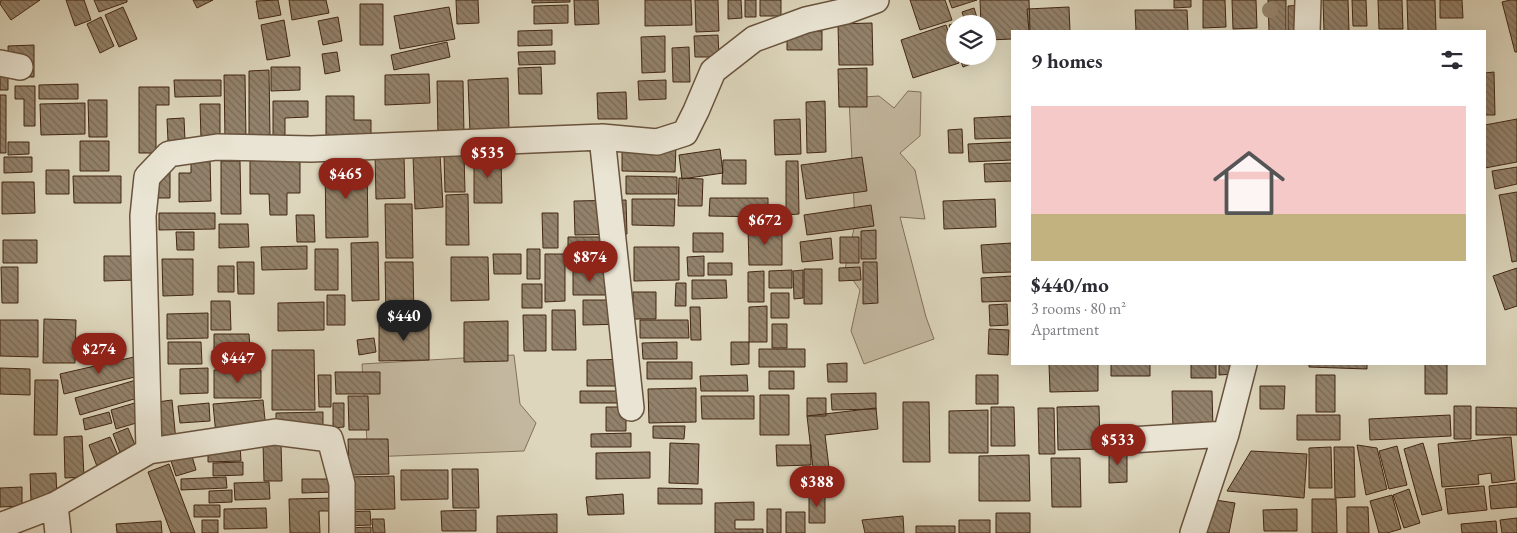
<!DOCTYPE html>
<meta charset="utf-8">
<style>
:root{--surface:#fff;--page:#f2f2f3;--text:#2b2b33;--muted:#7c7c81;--line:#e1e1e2;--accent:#8f2418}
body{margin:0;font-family:"EB Garamond",serif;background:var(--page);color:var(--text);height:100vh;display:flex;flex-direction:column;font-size:19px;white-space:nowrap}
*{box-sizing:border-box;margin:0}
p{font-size:16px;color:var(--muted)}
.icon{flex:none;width:28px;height:28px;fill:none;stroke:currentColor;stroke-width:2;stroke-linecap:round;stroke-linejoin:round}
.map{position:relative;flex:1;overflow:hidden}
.panel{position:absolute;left:1011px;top:30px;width:475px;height:335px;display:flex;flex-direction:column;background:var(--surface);border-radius:0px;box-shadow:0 5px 20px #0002}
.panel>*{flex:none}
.tools{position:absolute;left:946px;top:15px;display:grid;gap:10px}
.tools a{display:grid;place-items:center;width:50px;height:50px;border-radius:50%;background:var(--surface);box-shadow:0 5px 20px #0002;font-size:25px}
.price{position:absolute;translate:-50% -42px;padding:0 11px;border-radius:18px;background:var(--accent);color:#fff;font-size:16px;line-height:32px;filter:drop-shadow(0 1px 2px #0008)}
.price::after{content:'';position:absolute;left:50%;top:30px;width:15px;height:11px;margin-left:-8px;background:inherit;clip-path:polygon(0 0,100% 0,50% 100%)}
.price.on{background:#222;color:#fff}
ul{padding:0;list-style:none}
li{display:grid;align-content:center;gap:10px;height:265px;padding:0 20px}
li+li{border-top:1px solid var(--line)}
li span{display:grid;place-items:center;height:155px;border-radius:0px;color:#555}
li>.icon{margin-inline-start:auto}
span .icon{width:90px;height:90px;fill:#fffc;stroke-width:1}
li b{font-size:21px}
h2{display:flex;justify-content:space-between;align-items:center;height:60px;padding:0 20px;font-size:21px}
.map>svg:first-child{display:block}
.green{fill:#c3b89f;stroke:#827059}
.building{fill:url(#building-back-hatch);stroke:#422713}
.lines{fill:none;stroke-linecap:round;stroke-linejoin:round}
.street-casing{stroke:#69533d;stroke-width:28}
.street{stroke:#e9e4d3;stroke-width:25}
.tree{fill:#96866e}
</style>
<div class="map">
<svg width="1517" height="533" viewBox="0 0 1517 533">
<defs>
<pattern id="building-back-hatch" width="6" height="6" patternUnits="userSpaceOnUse" patternTransform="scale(1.25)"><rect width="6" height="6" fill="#93826b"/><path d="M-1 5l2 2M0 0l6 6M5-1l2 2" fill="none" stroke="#7a6a57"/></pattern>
</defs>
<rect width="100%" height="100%" fill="#ddd6bc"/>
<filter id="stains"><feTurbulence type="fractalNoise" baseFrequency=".004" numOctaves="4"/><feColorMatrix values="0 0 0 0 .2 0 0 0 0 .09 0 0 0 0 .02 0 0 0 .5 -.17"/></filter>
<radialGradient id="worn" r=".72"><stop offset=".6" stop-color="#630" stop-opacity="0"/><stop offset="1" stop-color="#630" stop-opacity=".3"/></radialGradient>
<!-- green -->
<path class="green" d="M908,91l13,1 -1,44 -20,17 15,17 10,49 -25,-2 26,100 8,22 -70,25 -13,-33 9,-41 -15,-21 10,-45 -6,-126 30,-2 15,12z
M514,355l6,49 16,19 -12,28 -156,6 -6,-93z"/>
<!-- building -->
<path class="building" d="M1,0h39l-29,20 -11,-16z
M66,0h18l7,20 -16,6z
M94,0h33v2l-28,10z
M193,0h20l-16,8z
M278,0l3,15 -22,4 -3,-18z
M289,0h37l3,13 -37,7z
M456,0h22l1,23 -22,1z
M532,0h38v2l-38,1z
M574,0h24l1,24 -24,1z
M645,0h46l1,25 -47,1z
M695,0h23l1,31 -23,1z
M728,0h13l1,18 -14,1z
M745,0h11v17h-11z
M760,0h21v16h-21z
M910,0h35l7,20 -32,10z
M949,0h28l-25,8z
M980,0h49l1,31h-18v8l-24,1v-16h-7z
M1174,0h17v7l-17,1z
M1203,0h22l1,27 -23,1z
M1232,0h24l1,28 -24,1z
M1268,0h18v31h-17z
M1323,0h25l1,31h-25z
M1352,0h14l1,26h-14z
M1378,0h24l1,29h-24z
M1407,0h28l1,31h-28z
M1440,0h22l1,18h-23z
M1510,0h7v52h-2l-13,-50z
M360,4h23v41h-23z
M568,5v18l-34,1v-18z
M1304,5l1,26h-17v-25z
M123,7l14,32 -18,8 -14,-32z
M449,7l6,32 -55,10 -6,-33z
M1069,7l1,24h-41l-2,-22z
M974,8l5,16h-13l-4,-12z
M1135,10h52l1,21h-52z
M101,17l13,29 -14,7 -13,-29z
M338,17l4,24 -19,4 -5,-24z
M284,20l6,36 -23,4 -6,-35z
M962,21l1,3h-8v20l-6,-19z
M872,23l1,42h-34l-1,-41z
M946,25l9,26v5h2l2,7 -46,15 -12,-38z
M552,30v15l-34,1v-15z
M787,31h35v19h-35z
M718,35l1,22h-24l-1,-21z
M665,36v36l-23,1 -1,-36z
M447,42l3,15 -56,13 -3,-15z
M34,45v32h-25l-1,-31z
M689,47l1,35h-17l-1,-34z
M555,51v13l-36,1 -1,-13z
M337,52l3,19 -15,3 -3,-20z
M959,56h15l2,6 -13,5z
M271,67h29v23l-29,1z
M541,67l1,27h-23l-1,-26z
M867,68v39h-28l-1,-38z
M269,70l1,66h-21v-65z
M1494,72l1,43h-10v-42z
M0,73h8v17h-8z
M429,74l1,29 -45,2v-30z
M224,75h21l1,64h-21z
M508,78l1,55h-39l-2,-53z
M174,80h47v16l-46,1z
M666,80v19l-27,1 -1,-19z
M437,81h26l1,54h-26z
M78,84v15h-39v-14z
M15,86h20v40h-11v-27h-9z
M139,87h30v18h-13v48h-17z
M626,92l1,27h-29l-1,-26z
M0,95h6v58h-6z
M326,96h28v24h17v20h-45z
M88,100h19v37h-18z
M273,101h35v16l-23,1v20h-12z
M825,101l1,51 -19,1 -1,-51z
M85,103v31l-44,1 -1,-31z
M200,104h20v35h-19z
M1012,116v22l-37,1 -1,-21z
M184,118l1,23h-17l-1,-22z
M800,119l1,35 -26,1 -1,-35z
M1517,119v43l-32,6v-43z
M962,129l1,24h-14l-1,-23z
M80,141h29v30h-29z
M8,142h21v12l-21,1z
M1012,142v18l-43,2 -1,-18z
M622,145l54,1 -1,26 -53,-1z
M720,149l3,24 -41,6 -3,-24z
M375,154h29l1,44 -29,1z
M440,154l3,53 -28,2 -2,-54z
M444,154h20l1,38h-20z
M474,155h27l1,48h-28z
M4,157h28v15l-28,1z
M250,157h50v36h-13v22h-17l-1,-21h-19z
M862,157l5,34 -61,8 -5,-34z
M210,158l1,43 -32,1v-29h12v-14z
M723,160h23v24h-24z
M221,161h19l1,53h-20z
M786,161h12l1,53 -13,1z
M325,162h42l1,75 -42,1z
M1012,163v18l-27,1 -1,-18z
M1517,167v17l-22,5 -3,-18z
M158,169h12v29h-12z
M46,170h23v24h-23z
M73,176h48v27h-47z
M626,176l51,1v17h-51z
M679,178l24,1 -1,27h-24z
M2,182h32l1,31 -33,1z
M1517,192v69l-5,1 -13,-67z
M468,194l1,51h-23v-50z
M710,198h58v19l-59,-1z
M632,199h43l-1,27 -42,-1z
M995,199l1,28 -52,2 -1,-28z
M626,200l1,34 -52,1 -1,-34z
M385,204h27l1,54h-27z
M871,205l3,21 -67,9 -3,-20z
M159,213h56v16l-56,1z
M542,213h16v35h-15z
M296,215h18l1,27h-18z
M219,224h29l1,23 -30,1z
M748,228h34v37h-33z
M876,230v29h-15v-28z
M176,232h18v18h-17z
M693,233h30v19h-30z
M568,237h57l1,28 -58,1z
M840,237h19v26h-19z
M831,238l2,21 -31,3 -2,-20z
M3,240h34v23h-34z
M378,242l1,58 -27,1 -1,-58z
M1012,243v29l-29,1 -2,-28z
M307,246v23l-45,1 -1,-23z
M634,247h45v33l-45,1z
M315,249h23v41h-23z
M527,249h13v30h-13z
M493,254h28v20h-27z
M545,254h20v47l-20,1z
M104,256h32v24l-32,1z
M704,256v20h-16l-1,-19z
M451,257h37l1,43 -38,1z
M162,259h31v36l-30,1z
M237,262h17v32h-16z
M385,262h28l1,56h-28z
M863,262h14l1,41 -15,1z
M708,263h24v12h-24z
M218,266h16v26h-16z
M1,267h17v36h-16z
M860,267l1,13 -22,1v-13z
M1517,268v38l-12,4 -12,-34z
M804,269h18v35h-18z
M792,270v18h-23v-17z
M803,270v28l-9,1 -1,-28z
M573,271h35v24h-35z
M764,271v31h-16v-30z
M1012,276v25l-30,1 -1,-24z
M692,280h34l1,18 -35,1z
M676,283h10v23h-11z
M522,284h20v24h-20z
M633,292h23v27h-23z
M771,293h18v25h-18z
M327,295h18v30h-18z
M583,300h45v24l-45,1z
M211,301h19l1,29h-20z
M324,302v28l-46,1v-28z
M1007,304l1,21 -18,1 -1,-21z
M767,306v36h-18v-35z
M690,307h10l1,33h-10z
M552,310h23l1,40h-24z
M208,313v25l-41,1v-25z
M523,315h23v36h-22z
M44,319l32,1 -1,43h-32z
M0,320h38v37l-38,-1z
M640,320h48l1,18h-49z
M508,321v40l-44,1v-40z
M429,323v37l-50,1v-37z
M772,324h15v24h-15z
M989,329l20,1 -1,25 -20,-1z
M214,334h35l1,14 -36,1z
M374,338l2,14 -17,3 -2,-15z
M168,342h33l1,22h-34z
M677,342v17h-34l-1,-16z
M731,342h18v22l-18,1z
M759,349h46v18h-46z
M272,350h42l1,60h-43z
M212,351h41v14h-40z
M134,357l5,19 -75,18 -4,-20z
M638,359v27h-51v-26z
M647,362h45v17h-45z
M847,363v19h-19l-1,-18z
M1049,364h49v27l-48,1z
M1111,364h39v12h-39z
M1191,364h25v14h-25z
M1219,364h15v10l-15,1z
M1309,364h58v5l-58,-2z
M1425,364h22v30h-22z
M0,368l30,1v26l-30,-1z
M208,368v25l-28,1v-25z
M214,370h47v28h-47z
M769,371h25v18h-25z
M335,372h45v22h-44z
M318,375h13v32h-12z
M747,375l1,16h-47l-1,-15z
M976,375h22v29h-22z
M1316,375h19v37h-19z
M35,380h23l-1,55h-23z
M136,380l5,17 -61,18 -5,-17z
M1260,386h25l-1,23h-24z
M696,388v34l-47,1 -1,-34z
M580,391h50v12h-50z
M1172,391h40l1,40 -40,1z
M876,393v16l-44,1 -1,-16z
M760,395h29v40h-29z
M348,396h20l1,34h-20z
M701,396h53v23h-52z
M807,398h19v18h-19z
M172,400l4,41 -15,1 -4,-40z
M263,400l3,30 -50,5 -3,-31z
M138,402l5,19 -27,8 -5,-19z
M903,402h26l1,60h-27z
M209,403l1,18 -30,2 -2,-17z
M333,403h11v24l-11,1z
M1099,406l1,43 -42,1 -1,-43z
M1454,406h17v33h-17z
M606,407h20v24h-20z
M991,407h23l1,39h-24z
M1476,407l41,1v27h-41z
M876,408l2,21 -53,6 6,49 -16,1 -8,-69z
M1038,408h16l1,46h-16z
M988,410v43h-39v-42z
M109,412l3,11 -27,7 -2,-11z
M323,412v16h-47v-15z
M1297,415h43v25h-43z
M1450,415l1,21 -81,4 -1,-21z
M653,426h32l-1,13 -31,-1z
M128,428l10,24 -16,6 -9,-24z
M631,433v14h-40v-13z
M82,436l2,41 -19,1 -1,-41z
M110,437l10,23 -22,9 -9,-24z
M1511,437l4,43 -23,3 -1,-10 -13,2 1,9 -37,3 -4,-43z
M348,439h40l1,35 -40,1z
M263,443h18l1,38h-18z
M670,443l29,1 -1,40 -29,-1z
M1423,443l19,67 -20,5 -18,-66z
M240,445l1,16 -33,1v-16z
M776,445h35v20l-34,1z
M1357,445l20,3 10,41 -21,6z
M1397,446l10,39 -18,4 -10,-38z
M1331,447l1,41h-23v-40z
M1334,447h20l1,50 -20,1z
M190,449l6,21 -20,6 -7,-21z
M1127,449v33l-18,1v-33z
M1251,451l56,3 -3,44 -77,-7z
M650,452v26l-54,1v-26z
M1029,455l1,46h-51v-45z
M1051,458h29l1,49h-29z
M243,462v13l-30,1v-13z
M169,464l26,69h-24l-23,-61z
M452,469h26l1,39h-26z
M401,470h47v29l-47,1z
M56,473l1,27h-26l-1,-26z
M394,476l1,33 -48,1v-33z
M226,477l1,11 -46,2v-11z
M302,479h33v13l-33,1z
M269,482l1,17 -35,1 -1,-17z
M1517,483v24l-26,2 -2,-23z
M1484,486l3,24 -39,4 -3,-25z
M22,487v19l-22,1v-19z
M658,488l44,1v15h-44z
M1409,489l11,34 -16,5 -11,-33z
M232,490v12l-23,1v-12z
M809,492h16v31h-16z
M623,494l1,20 -36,1 -2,-18z
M1392,495l9,34 -14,4h-8l-9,-32z
M338,498v13h-19l1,22h-30l-1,-34z
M1209,499l26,4 -6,30h-31z
M1312,499h24l1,34h-25z
M754,502v18h-19v9h28v4h-48v-30z
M194,505h26v12h-26z
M1347,507h21l1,26h-22z
M266,508l1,20 -43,1v-20z
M767,509h14v24h-14z
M1297,509v22h-33l-1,-21z
M476,510v21h-34l-1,-20z
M370,511l1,14 -25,1v-14z
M786,512h19v21h-19z
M996,513h34v20h-34z
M557,514v19h-60v-17z
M903,516l1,17h-39l-3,-13z
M1517,518v15h-15l-2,-13z
M372,519h12l1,14h-12z
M202,520h16v13h-16z
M959,520h31v13h-31z
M161,521l1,12h-45l-1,-9z
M1496,521l1,12h-35l-1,-9z
M916,526h39v7h-39z
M371,527v6h-25v-5z"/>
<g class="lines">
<defs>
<path id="street" d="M1307,31l1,-31
M0,63l20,4
M602,137l29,271
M1114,441l112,-7
M149,451l126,-19 55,7 12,45v49
M0,526l55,-21
M58,533l-3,-28 94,-54 -6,-235 4,-39 22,-23 48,-7 94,2 291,-12 55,5 28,-9 11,-22 17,-40 41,-32 52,-19 40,-9 30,-11
M1193,533l33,-99 18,-70"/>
</defs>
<!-- street casing -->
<use href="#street" class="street-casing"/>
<!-- street -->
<use href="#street" class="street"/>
</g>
<!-- trees -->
<circle class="tree" cx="1270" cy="10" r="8"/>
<rect width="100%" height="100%" filter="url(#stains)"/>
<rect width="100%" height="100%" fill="url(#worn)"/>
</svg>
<div class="tools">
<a><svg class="icon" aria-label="layers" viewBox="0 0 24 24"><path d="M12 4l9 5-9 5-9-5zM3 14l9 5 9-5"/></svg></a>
</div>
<b class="price" style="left:488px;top:179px">$535</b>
<b class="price" style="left:346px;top:200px">$465</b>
<b class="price" style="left:765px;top:246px">$672</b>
<b class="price" style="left:590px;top:283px">$874</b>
<b class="price on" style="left:404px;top:342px">$440</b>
<b class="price" style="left:99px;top:375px">$274</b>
<b class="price" style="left:238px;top:384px">$447</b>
<b class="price" style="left:1118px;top:466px">$533</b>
<b class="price" style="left:817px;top:508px">$388</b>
<section class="panel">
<h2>9 homes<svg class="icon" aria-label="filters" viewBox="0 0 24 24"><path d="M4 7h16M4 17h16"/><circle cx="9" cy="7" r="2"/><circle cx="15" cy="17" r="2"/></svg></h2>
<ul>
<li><span style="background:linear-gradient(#f6c9c9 70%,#c2b280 0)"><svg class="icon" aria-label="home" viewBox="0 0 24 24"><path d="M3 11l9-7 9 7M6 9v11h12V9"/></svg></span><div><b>$440/mo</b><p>3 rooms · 80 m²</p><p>Apartment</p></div></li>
</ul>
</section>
</div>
